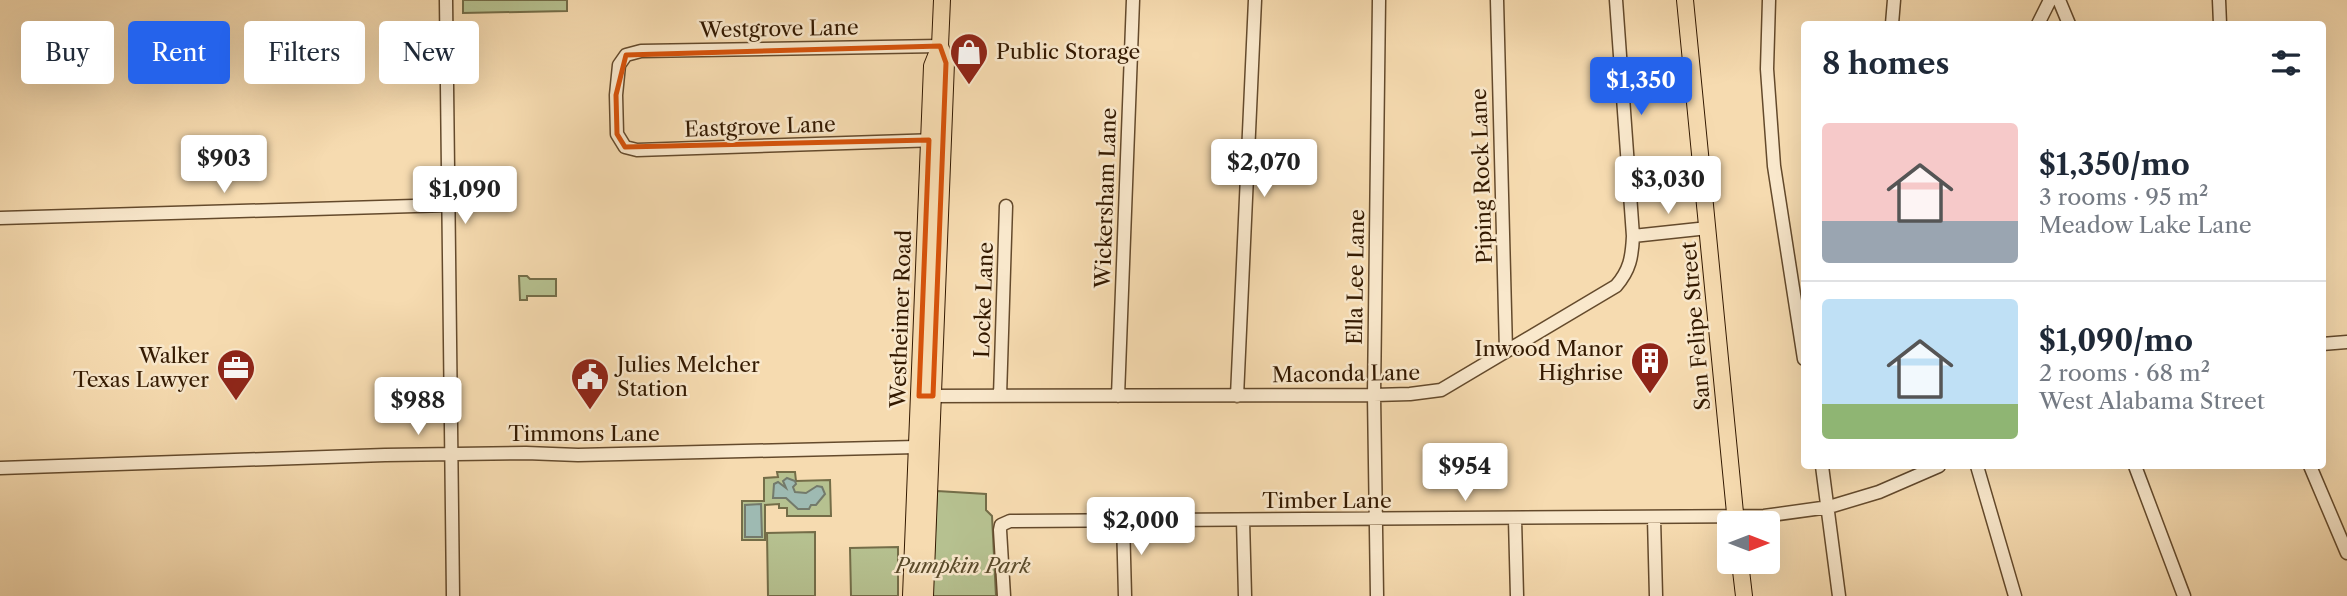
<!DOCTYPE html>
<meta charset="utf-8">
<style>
:root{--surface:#fff;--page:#f6f6f7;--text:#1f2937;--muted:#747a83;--line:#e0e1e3;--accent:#2563eb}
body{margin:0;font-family:"Libre Caslon Text",serif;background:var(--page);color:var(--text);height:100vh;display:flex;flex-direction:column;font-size:26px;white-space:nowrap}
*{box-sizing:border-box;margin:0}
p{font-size:23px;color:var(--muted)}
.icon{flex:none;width:38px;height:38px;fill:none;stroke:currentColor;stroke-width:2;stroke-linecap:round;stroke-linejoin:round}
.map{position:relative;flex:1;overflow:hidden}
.side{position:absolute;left:1801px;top:21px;width:525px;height:448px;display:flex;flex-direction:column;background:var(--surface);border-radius:7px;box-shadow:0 7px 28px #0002}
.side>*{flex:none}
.guide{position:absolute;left:21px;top:21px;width:665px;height:63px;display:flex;gap:14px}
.needle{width:46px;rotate:90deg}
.tools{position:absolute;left:1717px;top:511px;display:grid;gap:14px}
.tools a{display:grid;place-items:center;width:63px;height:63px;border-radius:7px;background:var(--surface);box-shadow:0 7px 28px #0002;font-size:35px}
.price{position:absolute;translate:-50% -60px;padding:0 16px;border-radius:7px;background:#fff;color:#222;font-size:23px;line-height:46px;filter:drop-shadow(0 2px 4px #0008)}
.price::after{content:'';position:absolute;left:50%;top:42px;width:21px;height:16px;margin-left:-10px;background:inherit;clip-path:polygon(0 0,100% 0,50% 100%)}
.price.current{background:var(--accent);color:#fff}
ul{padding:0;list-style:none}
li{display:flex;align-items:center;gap:21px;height:175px;padding:0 21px}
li+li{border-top:2px solid var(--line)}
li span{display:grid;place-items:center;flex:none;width:196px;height:140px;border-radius:7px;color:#555}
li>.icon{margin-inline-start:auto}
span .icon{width:84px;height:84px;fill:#fffc;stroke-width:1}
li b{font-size:30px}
h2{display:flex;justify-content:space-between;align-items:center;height:84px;padding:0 21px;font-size:30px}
.tag{padding:0 24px;border-radius:7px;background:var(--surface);box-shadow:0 7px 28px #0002;font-size:24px;line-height:63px}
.tag.current{background:var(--accent);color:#fff}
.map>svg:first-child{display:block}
.green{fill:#b6c190;stroke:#746d48;stroke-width:2}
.water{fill:#9ebab2;stroke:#737a6b;stroke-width:2}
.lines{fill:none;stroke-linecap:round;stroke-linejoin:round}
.minor-casing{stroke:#644a2c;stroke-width:15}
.major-casing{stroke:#331900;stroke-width:18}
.minor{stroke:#f9e8cc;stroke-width:12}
.major{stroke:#f6dbb0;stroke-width:16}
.marked{fill:none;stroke:#d6530b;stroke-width:5;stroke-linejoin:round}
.labels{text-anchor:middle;stroke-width:5;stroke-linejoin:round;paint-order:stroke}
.street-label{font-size:21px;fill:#331900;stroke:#f9e8cc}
.poi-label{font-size:21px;fill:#331900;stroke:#f9e8cc;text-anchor:start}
.park-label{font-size:21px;font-style:italic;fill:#5a4b2b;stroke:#f9e8cc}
</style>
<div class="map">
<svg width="2347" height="596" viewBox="0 0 2347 596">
<rect width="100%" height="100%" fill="#f6dbb0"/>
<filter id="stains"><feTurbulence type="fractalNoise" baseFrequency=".00286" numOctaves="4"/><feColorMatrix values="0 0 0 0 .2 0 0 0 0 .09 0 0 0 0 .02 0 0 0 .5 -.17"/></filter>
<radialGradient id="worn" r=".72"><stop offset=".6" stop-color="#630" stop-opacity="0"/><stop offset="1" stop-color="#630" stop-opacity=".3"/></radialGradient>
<!-- green -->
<path class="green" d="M463,0h104v11l-104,2z
M519,276h8l3,3h26v17h-29v4h-7z
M777,472h18l1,9 34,-1 1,36h-44v-8h-8v-4l-14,1v35h-23v-39h22v-23l14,-1z
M937,491l49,3v16l6,6 4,80h-64z
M815,532v64h-47l-1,-63z
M898,547v49h-47l-1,-48z"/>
<!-- water -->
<path class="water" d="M787,478l8,3 1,3 -3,3 2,5 11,1 11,-7 5,1 3,7 -9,11h-5l-2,4h-11l-12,-11h-13l1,-14 4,-2 8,6 -3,-7z
M761,504l1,33h-17v-32z"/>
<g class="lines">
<defs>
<path id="minor" d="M446,0l7,596
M1497,0l9,351
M1769,0l-2,69 7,97 30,193
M2059,0l10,24
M2219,0l1,24
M1892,24l2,-24
M2038,24l12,-24
M938,140l-301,10 -12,-3 -8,-13 -1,-39 3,-30 7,-10 15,-4 299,-5
M0,218l448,-13
M1633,236l75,-8
M2322,344l25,-2
M925,396l449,-1 36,-1 31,-4 175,-104c14,-16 16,-29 17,-50l-17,-236
M1000,396l6,-190
M1118,396l15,-396
M1237,396l18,-396
M1822,466l17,130
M1977,466l38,130
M2135,466l49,130
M2310,466l37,87
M0,468l385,-13 141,-2 52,2 338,-8
M1654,518l2,78
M1515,519l2,77
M1123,520l2,76
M1243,520l2,76
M1004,596l-4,-66 1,-5 9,-4 754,-5 65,-9 50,-15 60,-26
M1377,596l-3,-201 5,-395"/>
<path id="major" d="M1685,0l51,523
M1740,562l4,34
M911,596l21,-530 8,-20 2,-46
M925,596l21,-533 -6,-17"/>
</defs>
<!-- minor casing -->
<use href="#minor" class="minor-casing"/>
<!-- major casing -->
<use href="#major" class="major-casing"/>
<!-- minor -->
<use href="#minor" class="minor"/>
<!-- major -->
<use href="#major" class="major"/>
</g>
<!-- marked area -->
<path class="marked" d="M940,46l6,17 -13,333h-14l10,-256 -304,7 -8,-13 -1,-39 10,-40z"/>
<!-- icons -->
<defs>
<symbol id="shop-pin" viewBox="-11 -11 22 30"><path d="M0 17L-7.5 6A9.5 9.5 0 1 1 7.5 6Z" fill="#8f2418" stroke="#f9e8cc"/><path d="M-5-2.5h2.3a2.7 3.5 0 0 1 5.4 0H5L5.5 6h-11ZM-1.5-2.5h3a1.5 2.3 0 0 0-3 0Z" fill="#fff"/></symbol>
<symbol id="building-pin" viewBox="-11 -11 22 30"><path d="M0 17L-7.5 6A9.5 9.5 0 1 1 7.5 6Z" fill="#8f2418" stroke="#f9e8cc"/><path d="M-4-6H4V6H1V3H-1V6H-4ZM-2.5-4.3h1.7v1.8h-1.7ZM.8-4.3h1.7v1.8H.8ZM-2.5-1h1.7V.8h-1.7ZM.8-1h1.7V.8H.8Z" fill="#fff"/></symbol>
<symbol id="office-pin" viewBox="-11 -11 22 30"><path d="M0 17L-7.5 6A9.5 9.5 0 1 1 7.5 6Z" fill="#8f2418" stroke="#f9e8cc"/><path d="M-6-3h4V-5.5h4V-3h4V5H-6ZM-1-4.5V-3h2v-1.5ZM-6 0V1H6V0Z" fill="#fff"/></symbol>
<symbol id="civic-pin" viewBox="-11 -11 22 30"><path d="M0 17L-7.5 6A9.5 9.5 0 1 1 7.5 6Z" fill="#8f2418" stroke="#f9e8cc"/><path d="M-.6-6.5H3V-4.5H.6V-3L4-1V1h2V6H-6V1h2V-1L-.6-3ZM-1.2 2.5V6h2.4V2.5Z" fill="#fff"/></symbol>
</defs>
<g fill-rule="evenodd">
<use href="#shop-pin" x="947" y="30" width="44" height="60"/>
<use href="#building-pin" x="1628" y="339" width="44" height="60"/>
<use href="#office-pin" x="214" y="346" width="44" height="60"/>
<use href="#civic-pin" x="568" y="355" width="44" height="60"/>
</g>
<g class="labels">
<!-- street labels -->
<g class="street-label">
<text transform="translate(779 29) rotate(-1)" y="7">Westgrove Lane</text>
<text transform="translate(760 127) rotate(-2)" y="7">Eastgrove Lane</text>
<text transform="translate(1482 176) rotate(-92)" y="7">Piping Rock Lane</text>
<text transform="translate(1106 198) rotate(-88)" y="7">Wickersham Lane</text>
<text transform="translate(1356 277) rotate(-89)" y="7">Ella Lee Lane</text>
<text transform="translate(984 300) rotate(-88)" y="7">Locke Lane</text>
<text transform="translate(901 319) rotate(-88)" y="7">Westheimer Road</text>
<text transform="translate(1696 326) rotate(-95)" y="7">San Felipe Street</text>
<text transform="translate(1346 374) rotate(-1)" y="7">Maconda Lane</text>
<text x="584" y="441">Timmons Lane</text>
<text x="1327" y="508">Timber Lane</text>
</g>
<!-- poi labels -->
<g class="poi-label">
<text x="996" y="59">Public Storage</text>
<text x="1623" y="356" text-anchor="end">Inwood Manor<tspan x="1623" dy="24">Highrise</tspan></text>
<text x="209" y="363" text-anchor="end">Walker<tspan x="209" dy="24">Texas Lawyer</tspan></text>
<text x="617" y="372">Julies Melcher<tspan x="617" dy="24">Station</tspan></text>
</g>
<!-- park labels -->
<g class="park-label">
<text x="963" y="573">Pumpkin Park</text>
</g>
</g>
<rect width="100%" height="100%" filter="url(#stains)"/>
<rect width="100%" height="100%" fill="url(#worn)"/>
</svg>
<div class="tools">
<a><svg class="needle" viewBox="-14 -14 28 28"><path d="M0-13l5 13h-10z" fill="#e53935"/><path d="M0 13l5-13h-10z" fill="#747a83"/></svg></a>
</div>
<b class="price current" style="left:1641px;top:117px">$1,350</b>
<b class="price" style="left:224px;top:195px">$903</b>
<b class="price" style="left:1264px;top:199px">$2,070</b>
<b class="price" style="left:1668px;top:216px">$3,030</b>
<b class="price" style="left:465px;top:226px">$1,090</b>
<b class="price" style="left:418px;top:437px">$988</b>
<b class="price" style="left:1465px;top:503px">$954</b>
<b class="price" style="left:1141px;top:557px">$2,000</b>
<div class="guide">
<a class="tag">Buy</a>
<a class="tag current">Rent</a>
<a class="tag">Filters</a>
<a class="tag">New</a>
</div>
<section class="side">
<h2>8 homes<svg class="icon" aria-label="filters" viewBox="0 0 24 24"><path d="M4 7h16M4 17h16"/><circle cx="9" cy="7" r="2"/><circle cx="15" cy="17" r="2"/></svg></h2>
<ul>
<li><span style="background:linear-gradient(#f6c9c9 70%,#9aa5b1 0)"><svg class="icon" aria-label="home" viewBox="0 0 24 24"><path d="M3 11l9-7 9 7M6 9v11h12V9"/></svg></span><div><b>$1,350/mo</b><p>3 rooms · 95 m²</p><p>Meadow Lake Lane</p></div></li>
<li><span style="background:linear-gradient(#bfe0f5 75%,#8fb573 0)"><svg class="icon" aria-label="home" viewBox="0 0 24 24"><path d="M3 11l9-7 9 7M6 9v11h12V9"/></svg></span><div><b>$1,090/mo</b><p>2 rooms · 68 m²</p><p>West Alabama Street</p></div></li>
</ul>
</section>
</div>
